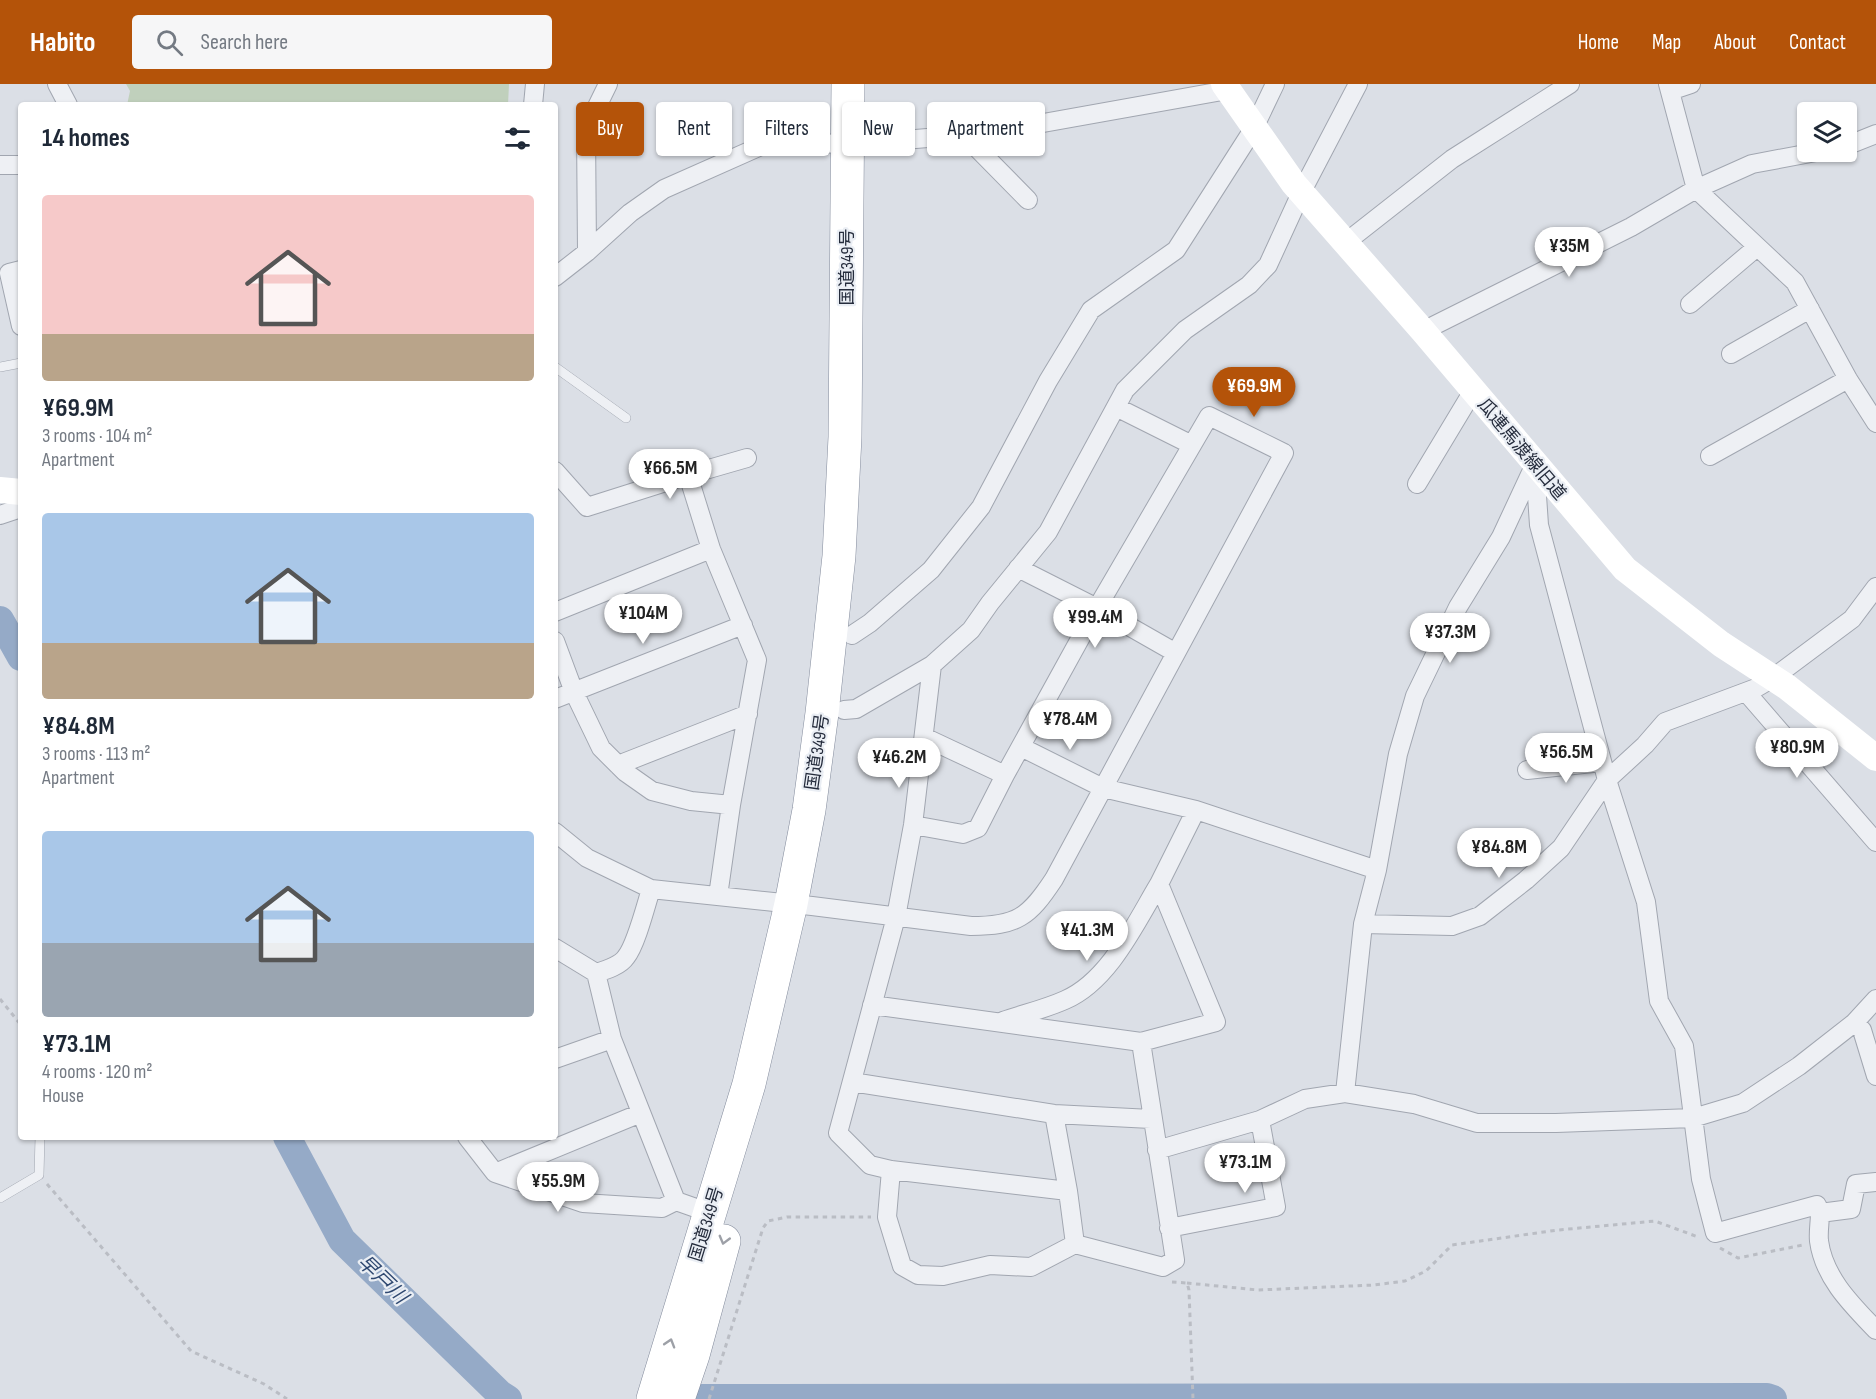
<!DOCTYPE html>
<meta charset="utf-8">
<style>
:root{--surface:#fff;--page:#f6f6f7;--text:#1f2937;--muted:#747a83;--accent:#b45309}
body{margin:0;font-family:"Sofia Sans Condensed","Noto Sans JP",sans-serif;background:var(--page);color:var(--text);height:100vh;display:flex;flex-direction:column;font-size:22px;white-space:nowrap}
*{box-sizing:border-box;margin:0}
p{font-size:20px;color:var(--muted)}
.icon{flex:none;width:33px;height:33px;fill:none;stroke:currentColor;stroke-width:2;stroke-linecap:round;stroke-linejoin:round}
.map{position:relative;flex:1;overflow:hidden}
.drawer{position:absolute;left:18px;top:18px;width:540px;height:1038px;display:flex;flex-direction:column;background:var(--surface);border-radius:6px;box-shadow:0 2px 4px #0004}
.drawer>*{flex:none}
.top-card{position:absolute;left:576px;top:18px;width:570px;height:54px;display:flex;gap:12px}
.tools{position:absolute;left:1797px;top:18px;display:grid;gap:12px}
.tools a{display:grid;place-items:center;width:60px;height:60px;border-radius:6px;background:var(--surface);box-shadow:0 2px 4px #0004;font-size:30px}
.price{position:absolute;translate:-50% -51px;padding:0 14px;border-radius:21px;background:#fff;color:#222;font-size:20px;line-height:39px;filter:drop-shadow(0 2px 3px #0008)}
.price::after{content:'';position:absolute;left:50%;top:36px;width:18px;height:14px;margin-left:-9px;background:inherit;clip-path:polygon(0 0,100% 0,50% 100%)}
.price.selected{background:var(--accent);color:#fff}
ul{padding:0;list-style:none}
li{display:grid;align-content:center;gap:12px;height:318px;padding:0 24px}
li span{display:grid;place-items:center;height:186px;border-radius:6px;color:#555}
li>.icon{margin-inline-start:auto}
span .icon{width:108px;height:108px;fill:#fffc;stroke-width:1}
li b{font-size:26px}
h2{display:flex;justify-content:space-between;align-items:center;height:72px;padding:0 24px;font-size:26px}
.chip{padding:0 21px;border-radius:6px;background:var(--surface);box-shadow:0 2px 4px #0004;font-size:21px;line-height:54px}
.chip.selected{background:var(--accent);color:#fff}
header{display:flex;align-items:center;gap:36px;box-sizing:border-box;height:84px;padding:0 30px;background:var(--accent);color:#fff}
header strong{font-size:28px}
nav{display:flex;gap:33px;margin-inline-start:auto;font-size:21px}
.search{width:420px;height:54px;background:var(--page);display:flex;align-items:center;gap:15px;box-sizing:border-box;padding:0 21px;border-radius:6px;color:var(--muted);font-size:22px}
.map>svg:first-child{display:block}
.green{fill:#c0d0bc}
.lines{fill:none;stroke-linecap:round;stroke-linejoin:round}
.river{stroke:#95aac7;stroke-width:28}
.lane-casing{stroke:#a1a6b0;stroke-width:10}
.street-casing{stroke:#a1a6b0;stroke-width:20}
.highway-casing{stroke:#838b9c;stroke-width:34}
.path{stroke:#babdc4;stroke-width:3;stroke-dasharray:4.5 4.5;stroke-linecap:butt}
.lane{stroke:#eef0f4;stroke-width:9}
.street{stroke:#eef0f4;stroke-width:18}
.secondary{stroke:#fff;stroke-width:26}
.highway{stroke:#fff;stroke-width:33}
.oneway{stroke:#9da0a7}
.labels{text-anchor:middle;stroke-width:4.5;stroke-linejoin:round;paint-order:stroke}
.street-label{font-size:18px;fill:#252c3c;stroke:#eaeef4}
.water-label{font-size:20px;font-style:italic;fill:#2f4870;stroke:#eaeef4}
</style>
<header>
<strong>Habito</strong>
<div class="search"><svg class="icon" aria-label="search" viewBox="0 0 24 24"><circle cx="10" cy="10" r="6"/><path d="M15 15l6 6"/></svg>Search here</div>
<nav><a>Home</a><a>Map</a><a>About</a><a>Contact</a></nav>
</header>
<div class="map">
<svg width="1876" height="1315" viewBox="0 0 1876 1315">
<rect width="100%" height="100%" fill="#dbdfe6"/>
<!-- green -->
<path class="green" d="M126,0h383l-1,21h-381l3,-14z"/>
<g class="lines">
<!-- river -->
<path class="river" d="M0,536l21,37
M287,1053l55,103 158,154 8,5
M696,1314l1071,-1 6,2"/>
<defs>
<path id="lane" d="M0,283l21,-4
M555,283l71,51
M0,1114l39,-23 1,-38"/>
<path id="street" d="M57,0l11,21
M1668,0l28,105 99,93 53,97 28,44
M1670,7l21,-7
M533,21l2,-21
M964,51l64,65
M867,59l97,-8 68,-10 196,-35
M1846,62l30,-12
M0,81h21
M1345,159l107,-84 118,-75
M587,168l-1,-123 22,-45
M21,186l-12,3 12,53
M555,193l32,-25 43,-39 34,-24 106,-47 78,2
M1690,220l67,-57
M1423,247l208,-104 65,-38 56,-25 64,-12
M1731,270l79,-45
M1116,323l76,38
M1710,372l138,-77
M1535,382l4,59 68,255 38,-35 20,-23 91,-34 17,-10 79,-59 24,-32
M555,387l32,36 101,-32 23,74 46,111 -26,145 -13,91
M688,391l59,-17
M1417,400l56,-93
M0,431l21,-7
M555,528l156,-63
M852,551l18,-12 61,-53 50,-63 67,-126 43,-71 85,-60 78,-122 21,-44
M555,557l19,51 27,56 24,24 27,19 39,10 40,4
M932,581l-19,160 -17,92 -58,216 32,32 21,5 177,21 7,53 88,23 12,-7 -34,-218 75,-20 -57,-138 37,-74
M1746,608l130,150
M555,615l188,-74
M844,626l12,-1 76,-44 39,-35 19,-27 58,-71 77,-142 60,-60 64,-45 19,-20 33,-72 57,-109
M1021,663l82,41 93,22 181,60
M618,681l130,-51
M1527,686l75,-8
M1005,691l92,-167 -79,-40
M1607,696l39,122 13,99 25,45 17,133 14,54 102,-28 3,8
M913,741l50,9 15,-6 27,-53 -81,-38
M555,748l32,26 64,31 161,17 159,20c46,0 58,-9 83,-47l230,-426 -75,-37 -112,192 79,45
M651,805c-5,16 -15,56 -25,68 -6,9 -20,13 -30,16l16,66 64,162
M1363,840l89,2 28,-10 46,-36 35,-32 46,-68
M555,864l41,25
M872,921l269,37
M1003,937c20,-7 42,-12 62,-21 44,-19 70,-76 94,-116
M1854,939l8,7 14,46
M555,975l57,-20
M852,998l202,32 97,5
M1345,1009l18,-169 14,-54 21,-116 17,-58 43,-89 43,-70 34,-73
M1054,1030l14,77
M467,1053l28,36 88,30 79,5 14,-7 34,12
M1157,1066l103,-30 45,-21 40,-6 69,11 63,19h79l137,-5 50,-15 56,-37 55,-43 22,-24
M891,1086l-4,47 15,49 16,9 25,1 47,-11 41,2 44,-23
M495,1089l146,-60
M1876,1098l-20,2 -5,25 -31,4c0,9 -2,19 -1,28 5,37 33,64 57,89
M1169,1144l107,-21 -16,-87"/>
<path id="highway" d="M653,1315l96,-315 42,-180 18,-94 13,-97 17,-157 6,-119 3,-353
M678,1315l15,-44 31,-114"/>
</defs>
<!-- lane casing -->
<use href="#lane" class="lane-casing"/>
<!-- street casing -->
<use href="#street" class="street-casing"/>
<!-- highway casing -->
<use href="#highway" class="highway-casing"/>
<!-- path -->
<path class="path" d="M0,915l21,26
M47,1100l144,167 73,33 23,15
M1720,1164l18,10 65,-13
M1172,1198l15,1 2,7 4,109
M1187,1199l71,7 116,-5 31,-4 21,-10 26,-26 106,-15 97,-9 43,16
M709,1315l54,-171 5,-7 19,-4h84"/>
<!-- lane -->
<use href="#lane" class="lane"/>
<!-- street -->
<use href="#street" class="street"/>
<!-- secondary -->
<path class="secondary" d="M1224,0l70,100 129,147 202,238 96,75 66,43 89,71
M0,406l21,2"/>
<!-- highway -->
<use href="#highway" class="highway"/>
</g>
<!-- one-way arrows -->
<defs><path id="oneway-chevron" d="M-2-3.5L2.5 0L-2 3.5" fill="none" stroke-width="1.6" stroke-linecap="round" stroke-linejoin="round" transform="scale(1.5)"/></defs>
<g class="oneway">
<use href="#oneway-chevron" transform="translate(724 1156) rotate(105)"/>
<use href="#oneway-chevron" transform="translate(670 1259) rotate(-73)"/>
</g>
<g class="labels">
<!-- street labels -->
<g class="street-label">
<text transform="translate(847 183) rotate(-90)" y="6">国道349号</text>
<text transform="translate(1522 365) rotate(50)" y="6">瓜連馬渡線旧道</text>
<text transform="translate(817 668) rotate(-82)" y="6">国道349号</text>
<text transform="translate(706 1140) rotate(-73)" y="6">国道349号</text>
</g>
<!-- water labels -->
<g class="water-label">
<text transform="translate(383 1195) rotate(44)" y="7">早戸川</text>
</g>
</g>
</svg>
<div class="tools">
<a><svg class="icon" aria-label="layers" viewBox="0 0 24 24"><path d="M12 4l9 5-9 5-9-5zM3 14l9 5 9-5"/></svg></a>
</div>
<b class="price" style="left:1569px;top:194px">¥35M</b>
<b class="price selected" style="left:1254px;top:334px">¥69.9M</b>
<b class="price" style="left:670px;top:416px">¥66.5M</b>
<b class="price" style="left:643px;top:561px">¥104M</b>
<b class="price" style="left:1095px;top:565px">¥99.4M</b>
<b class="price" style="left:1450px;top:580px">¥37.3M</b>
<b class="price" style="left:1070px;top:667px">¥78.4M</b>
<b class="price" style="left:1797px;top:695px">¥80.9M</b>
<b class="price" style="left:1566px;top:700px">¥56.5M</b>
<b class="price" style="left:899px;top:705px">¥46.2M</b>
<b class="price" style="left:1499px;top:795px">¥84.8M</b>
<b class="price" style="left:1087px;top:878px">¥41.3M</b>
<b class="price" style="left:1245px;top:1110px">¥73.1M</b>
<b class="price" style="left:558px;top:1129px">¥55.9M</b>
<div class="top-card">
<a class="chip selected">Buy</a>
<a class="chip">Rent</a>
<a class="chip">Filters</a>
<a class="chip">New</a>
<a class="chip">Apartment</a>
</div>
<section class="drawer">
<h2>14 homes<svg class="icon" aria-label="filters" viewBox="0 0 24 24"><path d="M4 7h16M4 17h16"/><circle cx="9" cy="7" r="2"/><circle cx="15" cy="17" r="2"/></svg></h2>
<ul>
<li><span style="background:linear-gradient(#f6c9c9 75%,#b9a48a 0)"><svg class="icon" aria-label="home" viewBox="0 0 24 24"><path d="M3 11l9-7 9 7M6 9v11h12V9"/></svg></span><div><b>¥69.9M</b><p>3 rooms · 104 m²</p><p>Apartment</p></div></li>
<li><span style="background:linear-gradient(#a9c7e8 70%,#b9a48a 0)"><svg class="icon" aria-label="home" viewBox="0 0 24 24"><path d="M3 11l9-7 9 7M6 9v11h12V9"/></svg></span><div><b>¥84.8M</b><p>3 rooms · 113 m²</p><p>Apartment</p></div></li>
<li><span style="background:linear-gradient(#a9c7e8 60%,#9aa5b1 0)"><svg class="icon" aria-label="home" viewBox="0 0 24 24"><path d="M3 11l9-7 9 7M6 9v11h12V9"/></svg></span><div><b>¥73.1M</b><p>4 rooms · 120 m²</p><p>House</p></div></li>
</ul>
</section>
</div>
